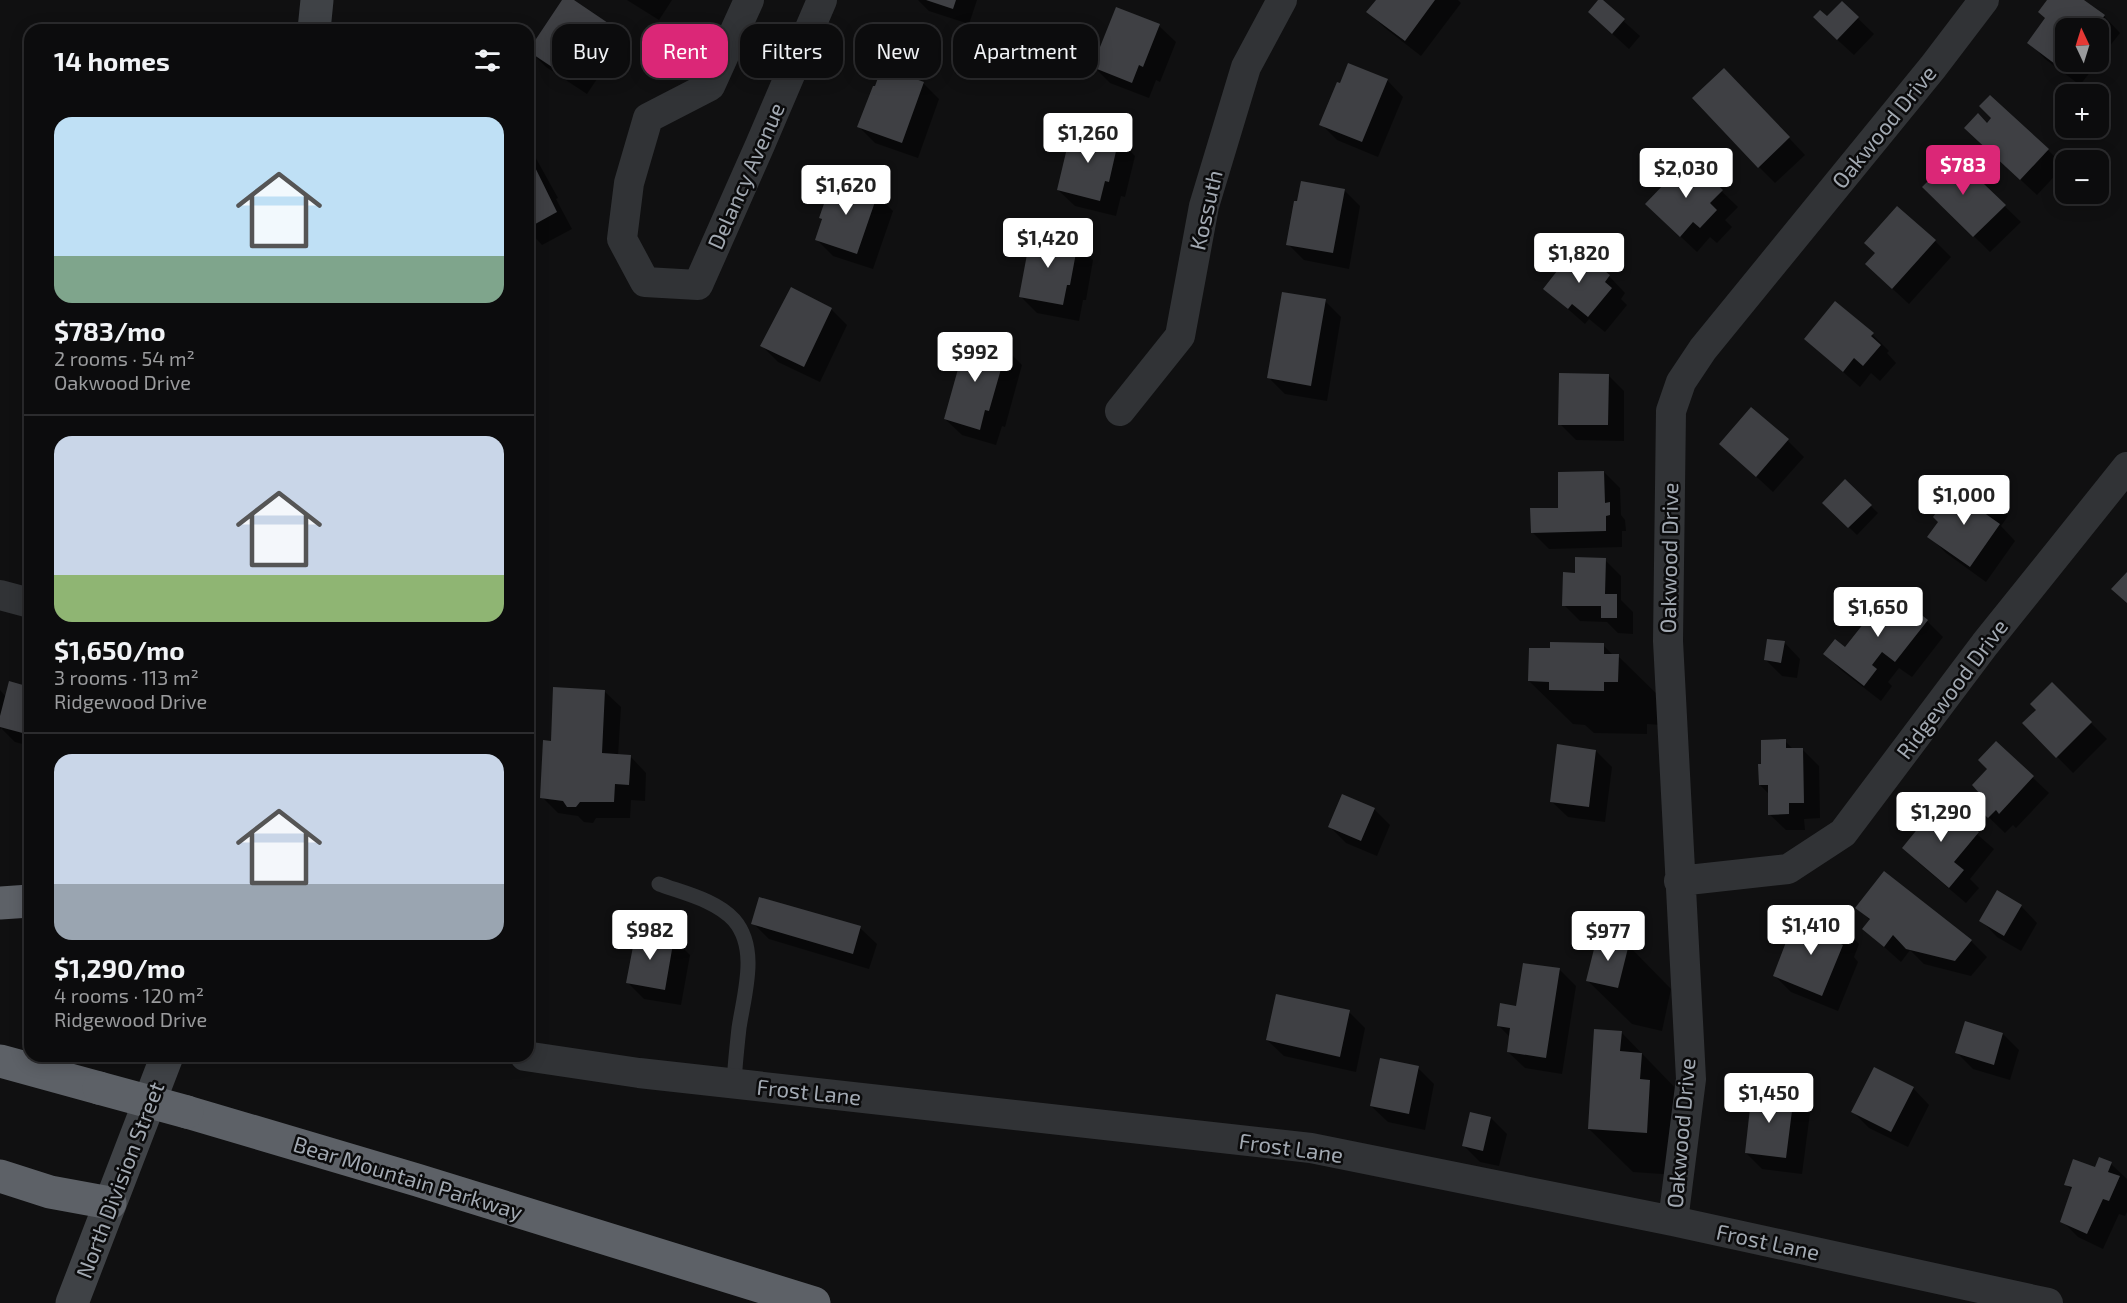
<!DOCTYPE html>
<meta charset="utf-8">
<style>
:root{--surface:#0c0c0d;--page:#151516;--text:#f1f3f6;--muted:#9a9b9d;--line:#2c2c2e;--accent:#db2777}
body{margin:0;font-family:"Exo 2",sans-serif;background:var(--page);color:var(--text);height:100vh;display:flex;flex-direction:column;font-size:22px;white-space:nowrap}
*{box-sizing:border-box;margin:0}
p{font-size:20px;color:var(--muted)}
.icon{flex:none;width:33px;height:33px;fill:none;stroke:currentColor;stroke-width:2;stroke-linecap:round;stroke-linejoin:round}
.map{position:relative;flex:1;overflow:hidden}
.drawer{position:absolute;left:24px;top:24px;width:510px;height:1038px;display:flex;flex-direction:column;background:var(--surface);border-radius:18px;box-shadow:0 3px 15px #0003,0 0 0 2px var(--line)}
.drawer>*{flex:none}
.top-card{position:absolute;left:552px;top:24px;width:570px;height:54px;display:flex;gap:12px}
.needle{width:39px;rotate:356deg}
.controls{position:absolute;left:2055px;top:18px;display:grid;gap:12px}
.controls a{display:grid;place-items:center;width:54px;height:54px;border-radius:12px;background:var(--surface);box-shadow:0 3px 15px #0003,0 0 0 2px var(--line);font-size:30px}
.price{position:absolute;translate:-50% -51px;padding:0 14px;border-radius:6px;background:#fff;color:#222;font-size:20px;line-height:39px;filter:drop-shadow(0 2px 3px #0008)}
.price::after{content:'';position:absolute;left:50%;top:36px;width:18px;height:14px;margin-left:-9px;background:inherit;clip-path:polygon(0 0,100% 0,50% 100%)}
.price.on{background:var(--accent);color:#fff}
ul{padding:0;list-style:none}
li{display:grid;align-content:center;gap:12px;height:318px;padding:0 30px}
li+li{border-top:2px solid var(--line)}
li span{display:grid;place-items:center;height:186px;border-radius:18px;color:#555}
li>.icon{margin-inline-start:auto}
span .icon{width:108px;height:108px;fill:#fffc;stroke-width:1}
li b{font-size:26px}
h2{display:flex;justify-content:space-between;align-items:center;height:72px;padding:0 30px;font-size:26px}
.chip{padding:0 21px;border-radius:18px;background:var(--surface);box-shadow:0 3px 15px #0003,0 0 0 2px var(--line);font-size:21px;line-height:54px}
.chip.on{background:var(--accent);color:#fff}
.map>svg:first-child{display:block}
.shadow{fill:#0007}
.building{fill:#3f4044}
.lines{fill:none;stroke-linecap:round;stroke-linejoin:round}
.lane{stroke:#313336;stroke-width:15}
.street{stroke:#313336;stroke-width:30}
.secondary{stroke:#3f4246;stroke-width:33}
.highway{stroke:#5d6167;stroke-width:33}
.highway-bridge{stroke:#5d6167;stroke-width:33}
.labels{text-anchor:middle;stroke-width:5;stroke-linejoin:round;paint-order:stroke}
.street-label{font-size:22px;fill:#a2a9b2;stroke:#0b0b0c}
</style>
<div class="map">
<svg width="2127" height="1303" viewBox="0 0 2127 1303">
<rect width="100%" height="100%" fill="#101011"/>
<!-- shadow -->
<path class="shadow" d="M563,0h8l36,24 16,16 -36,54 -41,-27 -16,-16z
M627,0h45l-13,20z
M918,0h59l-8,24 -40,-13z
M1379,0h79l3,3 -40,53 -36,-28 -17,-16z
M1600,0l40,36 -11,13 -23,-21z
M2049,0h33l22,16 16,17 -22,28v-33h-32v34h32l-18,23 -35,-26 -16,-17 18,-23z
M1842,3l32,31 -20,21 -23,-21 -4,-15z
M1117,9l42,17 17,16 -16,40 -4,-2 -7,18 -39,-15 -17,-17z
M1387,80l16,17 -25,60 -41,-17 -16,-16z
M923,83l16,16 -21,59 -43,-15 -16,-16z
M1740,86l65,69 -30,28 -16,-16z
M1993,118l55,32 16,16 -27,29 -55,-51 5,-19z
M1118,139l17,17 -10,41 -4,-1 -5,20 -41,-10 -17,-16z
M528,144l30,54 -2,1 16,30 -30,16 -14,-15z
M1689,160l49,47 -13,13 7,7 -15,16 -7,-6 -13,15 -34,-32z
M1962,165l59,57 -31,30 -66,-65 30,-14z
M1344,190l16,16 -11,63 -45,-9 -16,-16z
M877,195l16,16 -20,58 -40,-13 -16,-16 6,-19 -3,-3z
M1935,241l16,16 -42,47 -26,-24z
M1077,244l16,16 -7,40h-3l-4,21 -42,-8 -16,-16z
M1609,276l16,17 -4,6 6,6 -22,27 -16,-13 -4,5 -40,-35z
M1325,301l16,16 -14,84 -42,-7 -16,-16z
M1835,303l38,32 16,16 -2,2 9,10 -16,18 -9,-8 -11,14 -54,-48z
M831,309l16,16 -27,57 -42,-20 -16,-16z
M1006,349l16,16 -17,62 -3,-1 -6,19 -34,-10 -17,-16z
M1608,375l16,16v50l-48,-1 -16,-16z
M1788,441l16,16 -31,35 -52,-48z
M1604,472l16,16 1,27 4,5 1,11h-4v16l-73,2 -17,-17z
M1845,481l33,32 -21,22 -33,-32z
M1992,500l16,16 -7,10 14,15 -29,41 -40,-29 -17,-17 42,-32z
M1605,560l16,16v24l12,12v22l-15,-1 -11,-11 -27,-1 -16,-16z
M1890,592l37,29 16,16 -31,40 -13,-9 -11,14 4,4 -11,15 -40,-31 -16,-16 21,-5z
M1784,642l16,17 -3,19 -15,-2 -16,-16z
M1603,645l11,11h4l44,43 -1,26 -14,-1v10l-53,-1 -9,-8 -12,-1 -44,-43z
M2052,684l55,55 -34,34 -49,-50 14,-13z
M30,688v58l-15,-4 -14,-14 -1,2v-40l6,7z
M604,691l17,16 -3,49h12l16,17 -1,28 -14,-1 -1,18h-34l-3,5 -9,-1 -6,-6 -20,-3 -16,-16 11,-54z
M1785,741l9,9 8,-1 17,17 1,52 -16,1 1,11h-19l-17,-16v-20l-9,-9z
M1996,743l53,50 -33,35 -3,-3 -8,8 -31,-30 8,-9z
M1596,751l16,16 -7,55 -37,-5 -17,-16z
M1941,803l53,46 -24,30 9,9 -13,15 -46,-39 -16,-16z
M1374,809l16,16 -13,31 -31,-13 -16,-16z
M1997,892l24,14 16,17 -16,28 -24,-14 -16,-17z
M1857,908l114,33 16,16 -16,19 -47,-12 -14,-14 -9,12 -37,-33 7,-8z
M753,923l107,5 17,16 -8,25 -100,-30z
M1843,928l16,16 -5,13 4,5 -20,49 -47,-19 -17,-17 32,-38z
M674,939l16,16 -9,50 -37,-6 -17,-17z
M1628,945l43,44 -9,42 -30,-7 -44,-43z
M1524,965l36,5 16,16 -14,88 -37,-6 -17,-16 2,-15 -12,-12 19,-18z
M1349,1012l16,16 -9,44 -72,-16 -17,-16z
M1621,1032l64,66 5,78 -57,-4 -44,-43z
M2003,1034l16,16 -9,30 -37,-11 -16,-16z
M1418,1068l16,16 -9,46 -37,-8 -17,-16z
M1913,1088l16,17 -21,42 -39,-19 -16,-16z
M1793,1096l17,17 -8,61 -40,-5 -16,-16z
M1491,1118l16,16 -8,32 -19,-4 -16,-16z
M2111,1164l16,15v33l-2,4 -6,-2 -16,35 -25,-12 -16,-16 10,-31 -6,-6z"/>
<!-- building -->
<path class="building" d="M562,0h12l34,23 -38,56 -42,-28z
M926,0h30l-3,9z
M1376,0h59l-30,41 -39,-29z
M1598,0h5l22,19 -13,15 -24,-22z
M2047,0h37l21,15 -10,13h-29v34h4l-7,8 -36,-27 18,-25 -7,-6z
M1842,1l17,16 -22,23 -24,-23 7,-7 7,6z
M1116,7l44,17 -17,43 -4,-2 -7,18 -40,-16z
M1348,63l40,16 -26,63 -43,-17 18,-43 3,1z
M882,67l42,15 -22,61 -45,-16 16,-41h2z
M1724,68l66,69 -32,31 -66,-70z
M1990,95l59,54 -29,31 -56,-52 14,-15 9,10 4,-5 -12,-12z
M1072,127l47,11 -10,44 -4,-1 -5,20 -43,-11z
M528,153l29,59 -29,16z
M1939,156l15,15 8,-8 44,42 -33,32 -51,-50 11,-11 -7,-6z
M1689,158l34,32 -13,13 7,7 -17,18 -7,-6 -13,15 -35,-33z
M833,178l45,15 -21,61 -42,-14 7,-21 -3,-1z
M1301,181l44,8 -12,64 -47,-8 8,-44h3z
M1897,206l39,34 -44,49 -27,-25 10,-11 -11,-10z
M1031,233l47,9 -8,43h-3l-4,20 -44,-8z
M1575,248l35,27 -5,7 7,6 -24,29 -16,-13 -4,5 -25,-20z
M791,287l41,21 -28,59 -44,-21z
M1282,292l44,7 -15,87 -44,-8z
M1835,301l39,32 -3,3 10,9 -18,21 -9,-8 -11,14 -39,-33z
M967,337l40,11 -18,63 -4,-1 -5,20 -36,-11z
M1559,373l50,1 -1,51h-50z
M1751,407l38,32 -33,38 -37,-33z
M1604,471l1,32 5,-1v13l-4,1v15l-75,2 -1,-25h28v-36z
M1845,479l27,26 -24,23 -26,-25z
M1953,489l18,13 9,-12 13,9 -10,13 17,12 -30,43 -43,-30 11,-15 -5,-5z
M1575,557l31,1 -1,36h12v24h-16v-12h-39l1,-34 12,1z
M2127,572v31l-16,-14z
M1890,590l38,30 -33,42 -13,-10 -10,13 5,4 -13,17 -41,-32 12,-15 10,8z
M1767,639l18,2 -4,22 -17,-3z
M1550,642l54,1v11h15l-1,28h-14v9l-55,-1v-8l-21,-1 1,-33h21z
M9,681l21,6v48l-30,-8v-11z
M2052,682l40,40 -36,36 -34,-35 14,-13 -6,-6z
M553,687l52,3 -3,63 29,2 -2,30 -14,-1 -1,18h-34l-4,5h-9l-4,-6 -23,-3 3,-58 8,1z
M1786,739v9h17l1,55h-15v11l-21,1v-30h-9l-1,-21h3v-24z
M1996,741l38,35 -35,38 -3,-4 -8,8 -17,-15 9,-9 -8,-9 15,-16 -9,-9z
M1557,744l39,6 -7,57 -39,-5z
M1342,794l33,14 -14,33 -33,-14z
M1941,800l38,32 -25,30 10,8 -15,18 -47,-40z
M1884,871l88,69 -17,21 -49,-12 -13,-14 -9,12 -22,-18 8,-10 -15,-11z
M1997,890l25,15 -18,31 -25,-15z
M759,897l102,29 -8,28 -102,-30z
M1814,915l29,12 -6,15 6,3 -21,51 -49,-20 18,-47 15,6z
M636,931l38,7 -9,52 -39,-7z
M1597,937l32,7 -11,44 -32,-7z
M1523,963l37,5 -14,90 -39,-6 3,-24 -13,-2 3,-23 16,3z
M1276,994l74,16 -10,47 -74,-17z
M1965,1021l38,12 -9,32 -39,-12z
M1594,1029l28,2 -2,20 22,2 -2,26 10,1 -3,53 -59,-4z
M1380,1058l39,8 -10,48 -39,-8z
M1874,1067l40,20 -23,45 -40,-20z
M1752,1090l42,5 -8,63 -41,-5z
M1470,1112l21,5 -8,34 -21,-5z
M2099,1157l13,5 -4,10 12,4 -11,25 -6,-2 -16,35 -27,-12 12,-35 -8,-2 9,-26 22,8z"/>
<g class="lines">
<!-- lane -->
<path class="lane" d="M659,884c24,9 57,16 75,36 25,29 10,74 5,108 -2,18 -4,37 -5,55"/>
<!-- street -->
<path class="street" d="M749,0l-39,86 -62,32 -19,65 -7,56 23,43 53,3 62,-140 62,-145
M1120,411l60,-75 24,-130 42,-139 36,-67
M0,595l30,8
M1679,881l109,-12 55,-36 142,-189 142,-177
M525,1056l114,17 672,75 362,73 375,82
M1673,1221l18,-142 -23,-438 3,-230 10,-29 22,-33 230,-282 51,-67"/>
<!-- secondary -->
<path class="secondary" d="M314,30l3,-30
M72,1303l95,-247"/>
<!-- highway -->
<path class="highway" d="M0,903l30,-2
M0,1061l99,27
M187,1112l230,68 397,123
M0,1176l50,16 60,11"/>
<!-- highway-bridge -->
<path class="highway-bridge" d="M99,1088l88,24"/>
</g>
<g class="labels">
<!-- street labels -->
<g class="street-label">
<text transform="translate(1884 127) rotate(-51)" y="8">Oakwood Drive</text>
<text transform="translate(746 176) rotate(-66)" y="8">Delancy Avenue</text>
<text transform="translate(1206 210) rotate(-77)" y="8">Kossuth</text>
<text transform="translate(1669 558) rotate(-89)" y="8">Oakwood Drive</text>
<text transform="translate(1952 689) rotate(-53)" y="8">Ridgewood Drive</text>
<text transform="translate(809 1092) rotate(6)" y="8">Frost Lane</text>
<text transform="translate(1681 1133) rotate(-85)" y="8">Oakwood Drive</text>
<text transform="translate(1291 1148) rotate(8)" y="8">Frost Lane</text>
<text transform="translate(408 1178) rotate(17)" y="8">Bear Mountain Parkway</text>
<text transform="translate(120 1180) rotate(-69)" y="8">North Division Street</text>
<text transform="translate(1768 1242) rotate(12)" y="8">Frost Lane</text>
</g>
</g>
</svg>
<div class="controls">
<a><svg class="needle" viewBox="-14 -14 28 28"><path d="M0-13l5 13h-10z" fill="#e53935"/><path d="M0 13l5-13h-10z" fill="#9a9b9d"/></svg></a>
<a>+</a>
<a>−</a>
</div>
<b class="price" style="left:1088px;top:164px">$1,260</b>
<b class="price on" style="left:1963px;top:196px">$783</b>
<b class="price" style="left:1686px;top:199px">$2,030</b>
<b class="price" style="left:846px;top:216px">$1,620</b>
<b class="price" style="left:1048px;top:269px">$1,420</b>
<b class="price" style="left:1579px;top:284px">$1,820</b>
<b class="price" style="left:975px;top:383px">$992</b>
<b class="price" style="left:1964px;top:526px">$1,000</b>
<b class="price" style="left:1878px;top:638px">$1,650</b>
<b class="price" style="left:1941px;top:843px">$1,290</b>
<b class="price" style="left:1811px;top:956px">$1,410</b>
<b class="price" style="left:650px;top:961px">$982</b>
<b class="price" style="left:1608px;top:962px">$977</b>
<b class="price" style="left:1769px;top:1124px">$1,450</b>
<div class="top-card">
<a class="chip">Buy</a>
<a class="chip on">Rent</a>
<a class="chip">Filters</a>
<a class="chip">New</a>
<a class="chip">Apartment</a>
</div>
<section class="drawer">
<h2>14 homes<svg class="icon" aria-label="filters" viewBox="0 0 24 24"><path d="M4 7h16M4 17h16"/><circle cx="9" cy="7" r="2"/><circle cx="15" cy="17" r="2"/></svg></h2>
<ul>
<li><span style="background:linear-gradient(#bfe0f5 75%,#7fa58c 0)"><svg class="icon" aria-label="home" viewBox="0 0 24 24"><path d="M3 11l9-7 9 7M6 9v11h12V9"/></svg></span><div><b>$783/mo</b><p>2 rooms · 54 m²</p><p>Oakwood Drive</p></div></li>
<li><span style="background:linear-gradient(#c9d6e8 75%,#8fb573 0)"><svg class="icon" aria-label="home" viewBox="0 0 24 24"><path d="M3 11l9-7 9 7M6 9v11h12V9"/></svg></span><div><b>$1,650/mo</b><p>3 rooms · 113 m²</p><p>Ridgewood Drive</p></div></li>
<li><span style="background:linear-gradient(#c9d6e8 70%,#9aa5b1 0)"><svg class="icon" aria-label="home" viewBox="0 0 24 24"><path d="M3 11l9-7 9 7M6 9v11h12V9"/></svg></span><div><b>$1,290/mo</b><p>4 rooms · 120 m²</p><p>Ridgewood Drive</p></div></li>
</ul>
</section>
</div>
